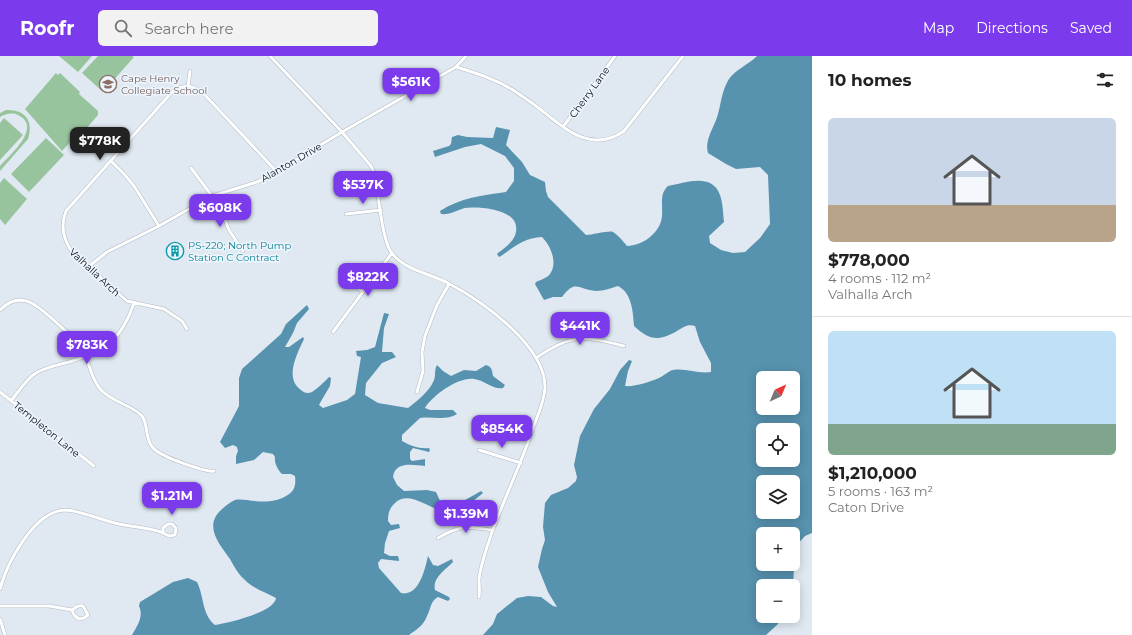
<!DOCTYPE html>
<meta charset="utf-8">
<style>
:root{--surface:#fff;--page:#f2f2f2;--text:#222;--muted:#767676;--line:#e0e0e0;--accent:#7c3aed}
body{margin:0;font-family:Montserrat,sans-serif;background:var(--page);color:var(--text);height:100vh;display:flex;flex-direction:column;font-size:15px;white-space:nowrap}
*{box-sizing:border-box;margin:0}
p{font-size:13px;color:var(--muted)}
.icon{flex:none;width:22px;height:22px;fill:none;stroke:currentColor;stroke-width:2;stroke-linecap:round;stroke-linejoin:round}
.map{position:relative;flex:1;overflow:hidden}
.drawer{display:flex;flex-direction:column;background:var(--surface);width:320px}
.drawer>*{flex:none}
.needle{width:26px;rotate:44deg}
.fabs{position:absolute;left:756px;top:315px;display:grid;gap:8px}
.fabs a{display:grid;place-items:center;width:44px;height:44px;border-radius:6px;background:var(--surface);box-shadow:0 2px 10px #0003;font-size:20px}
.price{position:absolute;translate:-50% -34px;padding:0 9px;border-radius:8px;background:var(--accent);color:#fff;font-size:13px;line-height:26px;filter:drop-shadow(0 1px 2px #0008)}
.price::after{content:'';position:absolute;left:50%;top:24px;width:12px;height:9px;margin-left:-6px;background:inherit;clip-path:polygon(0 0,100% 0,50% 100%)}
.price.current{background:#222;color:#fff}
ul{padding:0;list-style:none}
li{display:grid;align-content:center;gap:8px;height:212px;padding:0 16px}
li+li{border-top:1px solid var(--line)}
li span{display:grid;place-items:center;height:124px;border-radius:6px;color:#555}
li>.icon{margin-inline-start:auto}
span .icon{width:72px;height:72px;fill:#fffc;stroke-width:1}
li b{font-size:17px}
h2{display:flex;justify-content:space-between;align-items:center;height:48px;padding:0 16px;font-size:17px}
header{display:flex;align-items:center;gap:24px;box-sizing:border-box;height:56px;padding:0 20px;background:var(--accent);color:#fff}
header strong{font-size:19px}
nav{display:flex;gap:22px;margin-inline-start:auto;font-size:14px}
.search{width:280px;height:36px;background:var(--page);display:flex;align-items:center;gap:10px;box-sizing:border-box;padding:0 14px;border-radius:6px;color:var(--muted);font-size:15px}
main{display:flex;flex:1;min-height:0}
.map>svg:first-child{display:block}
.green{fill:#98c49d}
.water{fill:#5792ae;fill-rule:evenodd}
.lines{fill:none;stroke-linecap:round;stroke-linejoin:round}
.street-casing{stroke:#b1b9c2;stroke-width:4}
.street{stroke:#fff;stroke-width:3}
.labels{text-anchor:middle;stroke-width:3;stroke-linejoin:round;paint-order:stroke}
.education-label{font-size:10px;fill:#785e54;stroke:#edf6ff;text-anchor:start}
.street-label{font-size:10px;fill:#090c0e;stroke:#edf6ff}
.culture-label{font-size:10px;fill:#0d838f;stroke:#edf6ff;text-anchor:start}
</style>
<header>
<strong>Roofr</strong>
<div class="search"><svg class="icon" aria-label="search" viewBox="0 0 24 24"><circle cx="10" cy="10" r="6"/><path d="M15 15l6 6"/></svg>Search here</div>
<nav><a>Map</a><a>Directions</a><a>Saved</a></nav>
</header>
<main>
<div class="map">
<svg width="812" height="579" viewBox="0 0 812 579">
<rect width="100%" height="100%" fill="#e0e9f2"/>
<!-- green -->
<path class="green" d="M59,0h33l-14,16z
M98,0h34l2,1 -31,35 -21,-19z
M56,17l2,2 2,-2 20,19 -1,2 19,17v4l-18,21 -5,1 -13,14 -37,-42z
M6,54c19,-1 28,11 22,29l-28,32v-5c10,-11 43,-39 18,-51 -6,-3 -13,-1 -18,2v-4z
M4,62l19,17 -23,25v-37z
M46,82l18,17 -35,37 -18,-18z
M4,122l23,21 -22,26 -5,-6v-36z"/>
<!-- water -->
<path class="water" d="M757,0h55v477l-7,3 -10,11 -2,41v-2h-30v30h19l-4,8 -12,11h-283l10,-11 4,-10 20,-16 11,-2 13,1 12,9 4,1 -9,-15 -10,-25 4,-18 3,-9 -2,-13 2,-24 6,-8 17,-7 8,-7 1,-4 -3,-12 6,-29 14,-27 16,-20 10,-19 9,-10 3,1 -4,10 -3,15c10,1 24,-4 34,-8 5,-2 9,-7 14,-8 13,-2 25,4 38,2v-9l-11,-21 -5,-16c-8,-2 -11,1 -18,5 -19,11 -28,9 -43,-5 -1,-14 -2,-33 -16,-40 -7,2 -14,5 -22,5 -18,-2 -21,-12 -34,6h-9l-9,3 -9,-16 1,-2c4,-2 11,-4 14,-8 8,-11 1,-28 -8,-37 -18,1 -27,9 -41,19l-2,1 -2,-3 1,-1c9,-7 20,-14 18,-27 -2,-17 -38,-20 -51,-18 -8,2 -15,7 -24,6l-1,-3c20,-13 43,-16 66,-19l8,-11v-13l-9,-12 -24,-12 -16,3 -30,10 -2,-6 16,-5 2,-2 1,-7 6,-2 9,2 26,1 3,-11 14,3 -4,15 16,17 8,13 15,7 1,9 2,6 38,38c6,0 24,-5 27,-3 5,3 10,9 14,14 16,0 34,-14 35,-30 1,-11 -3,-22 6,-30 17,-3 44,-14 52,9 3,8 3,19 4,27l-15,14 1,7 11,7 12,3 12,-1 15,-14 10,-14 -2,-49 -8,-8 -24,2 -10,-5 -18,-11c-4,-13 7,-27 10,-39 3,-11 4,-24 11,-35 7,-10 19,-14 28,-23zM763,322h30v30h-30zM763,374h30v30h-30zM763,426h30v30h-30zM763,478h30v30h-30z
M307,249l2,4 -12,14 -4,10 -8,14h4l14,-10 1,2c-7,15 -20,39 -3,51 3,3 7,4 11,2 6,-4 12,-10 17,-15l2,1 -1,8 -10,17 -1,2 4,3 24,-8 8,-6 6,-37 -4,-1 -1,-5 11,-1 8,-3 9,-34 5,1 -5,14 -2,24h10l4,5 -14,6 -16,20 -1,12 13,8 30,5c9,-7 22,-17 26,-28 2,-5 0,-10 3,-15l6,6 8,5 13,-6 12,1 10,-6c6,2 6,5 7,11l12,9 -2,3c-10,2 -19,-8 -29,-9 -16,-2 -41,16 -49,29l5,2h23l4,4c-11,7 -25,2 -37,4l-18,17v6c9,5 17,8 27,7l1,2 -1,2 -16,-4 -3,4v7l2,2 13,-2v7c-12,-1 -30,-5 -32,11l4,8 7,6 23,-1 9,2 5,11 5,3 14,-3 21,-12 2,2c-9,7 -20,18 -32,19 -18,2 -41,-25 -57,-8 -5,5 -6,10 -6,17l3,4 8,-1 1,4 -11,3 -4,12 -1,10 6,3h8l1,4v1l-18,-2 -3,4 1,5 22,25c18,4 24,-24 27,-37l5,9 5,1 14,-7 1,3c-8,8 -21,16 -18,28l14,7 1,2 -2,2 -10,-4c-8,4 -7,12 -11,19 -3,9 -11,14 -18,19h-277c5,-9 12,-18 7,-29l1,-4 33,-20 15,-4 9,4c7,14 5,33 18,43 13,-2 60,-13 61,-27 -11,-6 -24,-10 -32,-19 -6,-5 -10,-13 -14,-20 -10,-14 -26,-32 -10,-48 5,-5 9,-8 15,-11 4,-1 8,0 12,0 13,2 28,3 39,-4 9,-5 10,-11 9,-20l-4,-2h-9c-4,-4 -8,-11 -7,-17l-2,-3 -10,-2 -9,8 -18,4v-8l2,-5 -1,-4 -4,-2 -8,3 -5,-6 19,-36v-28l3,-9 39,-35 5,-10z"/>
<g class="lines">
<defs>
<path id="street" d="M270,0l72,76 29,34 4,9c3,18 7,64 16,77 14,19 38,21 57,31 34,18 98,63 97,105 -1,14 -7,27 -12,40 -12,36 -28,69 -41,104 -5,15 -11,31 -13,47 0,6 1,12 0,18
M456,11c20,6 39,12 57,23 9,6 18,12 27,19 25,20 52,45 84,22l59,-75
M188,30l2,-15
M563,71l52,-71
M111,105l14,14 9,11 25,40
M191,112l21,28 10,16 7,18 14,21
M346,158l35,-4
M88,211l19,-15 52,-26 53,-30 42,-13 12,-5 76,-46 114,-65 10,-11
M345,219l4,6 14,11
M0,254c23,-23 41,-1 59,15 8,7 17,14 23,24 8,13 8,29 19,41 11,12 33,16 41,26 6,8 3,20 9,29 2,4 5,6 9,8 7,5 47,20 54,18
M187,273l-5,-8 -18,-12 -37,-8 -55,-49c-9,-13 -12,-26 -6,-41l106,-119c13,-9 20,-7 32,2l73,78
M333,276l59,-79
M536,302c36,-25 48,-22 88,-12
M0,336l94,74
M417,336l6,-21 -1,-19 3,-16 12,-31 12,-21
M11,345c8,-10 15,-22 25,-28 10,-6 22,-8 33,-11 37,-11 52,-22 65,-59
M479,394l42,13
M438,482c24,-14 28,-11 55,-8
M0,533c7,-26 34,-78 65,-79 13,0 36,10 50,13 15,4 31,4 46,9 3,1 5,3 8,4l6,-1 1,-7 -4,-4h-4l-5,4v5
M0,550h49l23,4c4,-3 6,-5 11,-4l5,9 -4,3 -5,1 -5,-4 -2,-5
M0,563l5,16"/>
</defs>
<!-- street casing -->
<use href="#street" class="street-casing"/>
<!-- street -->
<use href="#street" class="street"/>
</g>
<!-- icons -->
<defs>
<symbol id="school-ring" viewBox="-11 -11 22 22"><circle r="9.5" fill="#edf6ff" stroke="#8d6e63" stroke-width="1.5"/><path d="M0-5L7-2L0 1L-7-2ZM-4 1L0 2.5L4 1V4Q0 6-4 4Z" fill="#8d6e63"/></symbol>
<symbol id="building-ring" viewBox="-11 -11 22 22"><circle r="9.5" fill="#edf6ff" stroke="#0f9aa8" stroke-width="1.5"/><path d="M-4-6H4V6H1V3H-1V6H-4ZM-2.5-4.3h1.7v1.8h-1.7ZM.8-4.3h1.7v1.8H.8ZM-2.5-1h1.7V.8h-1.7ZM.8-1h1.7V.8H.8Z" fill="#0f9aa8"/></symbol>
</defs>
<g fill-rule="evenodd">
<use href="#school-ring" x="98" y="18" width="20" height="20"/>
<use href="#building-ring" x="165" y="185" width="20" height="20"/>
</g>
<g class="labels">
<!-- education labels -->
<g class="education-label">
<text x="121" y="26">Cape Henry<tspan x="121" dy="12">Collegiate School</tspan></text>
</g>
<!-- street labels -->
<g class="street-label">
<text transform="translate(589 36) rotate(-54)" y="4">Cherry Lane</text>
<text transform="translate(291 106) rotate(-30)" y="4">Alanton Drive</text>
<text transform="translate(95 216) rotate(43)" y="4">Valhalla Arch</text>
<text transform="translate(47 373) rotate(39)" y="4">Templeton Lane</text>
</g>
<!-- culture labels -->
<g class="culture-label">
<text x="188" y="193">PS-220; North Pump<tspan x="188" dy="12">Station C Contract</tspan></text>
</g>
</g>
</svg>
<div class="fabs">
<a><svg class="needle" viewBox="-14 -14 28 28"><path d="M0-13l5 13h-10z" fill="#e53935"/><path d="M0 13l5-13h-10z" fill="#767676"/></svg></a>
<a><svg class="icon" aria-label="locate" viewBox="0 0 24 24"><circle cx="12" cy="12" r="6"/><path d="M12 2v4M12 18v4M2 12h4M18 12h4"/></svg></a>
<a><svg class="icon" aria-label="layers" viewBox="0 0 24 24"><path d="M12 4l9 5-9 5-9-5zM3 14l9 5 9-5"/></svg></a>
<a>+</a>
<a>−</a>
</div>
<b class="price" style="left:411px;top:46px">$561K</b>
<b class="price current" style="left:100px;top:105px">$778K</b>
<b class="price" style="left:363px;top:149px">$537K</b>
<b class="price" style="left:220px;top:172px">$608K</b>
<b class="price" style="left:368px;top:241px">$822K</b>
<b class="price" style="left:580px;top:290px">$441K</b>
<b class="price" style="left:87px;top:309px">$783K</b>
<b class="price" style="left:502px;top:393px">$854K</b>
<b class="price" style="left:172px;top:460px">$1.21M</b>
<b class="price" style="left:466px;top:478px">$1.39M</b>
</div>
<section class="drawer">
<h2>10 homes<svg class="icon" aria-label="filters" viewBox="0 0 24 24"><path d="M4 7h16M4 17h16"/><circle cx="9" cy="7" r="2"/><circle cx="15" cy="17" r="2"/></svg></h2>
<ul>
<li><span style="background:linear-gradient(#c9d6e8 70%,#b9a48a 0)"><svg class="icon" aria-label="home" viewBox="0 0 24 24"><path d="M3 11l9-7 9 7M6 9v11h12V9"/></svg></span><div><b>$778,000</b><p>4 rooms · 112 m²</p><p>Valhalla Arch</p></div></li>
<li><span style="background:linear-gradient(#bfe0f5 75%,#7fa58c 0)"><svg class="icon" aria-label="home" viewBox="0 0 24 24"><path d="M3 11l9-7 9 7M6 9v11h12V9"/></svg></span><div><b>$1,210,000</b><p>5 rooms · 163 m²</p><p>Caton Drive</p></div></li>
</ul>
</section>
</main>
